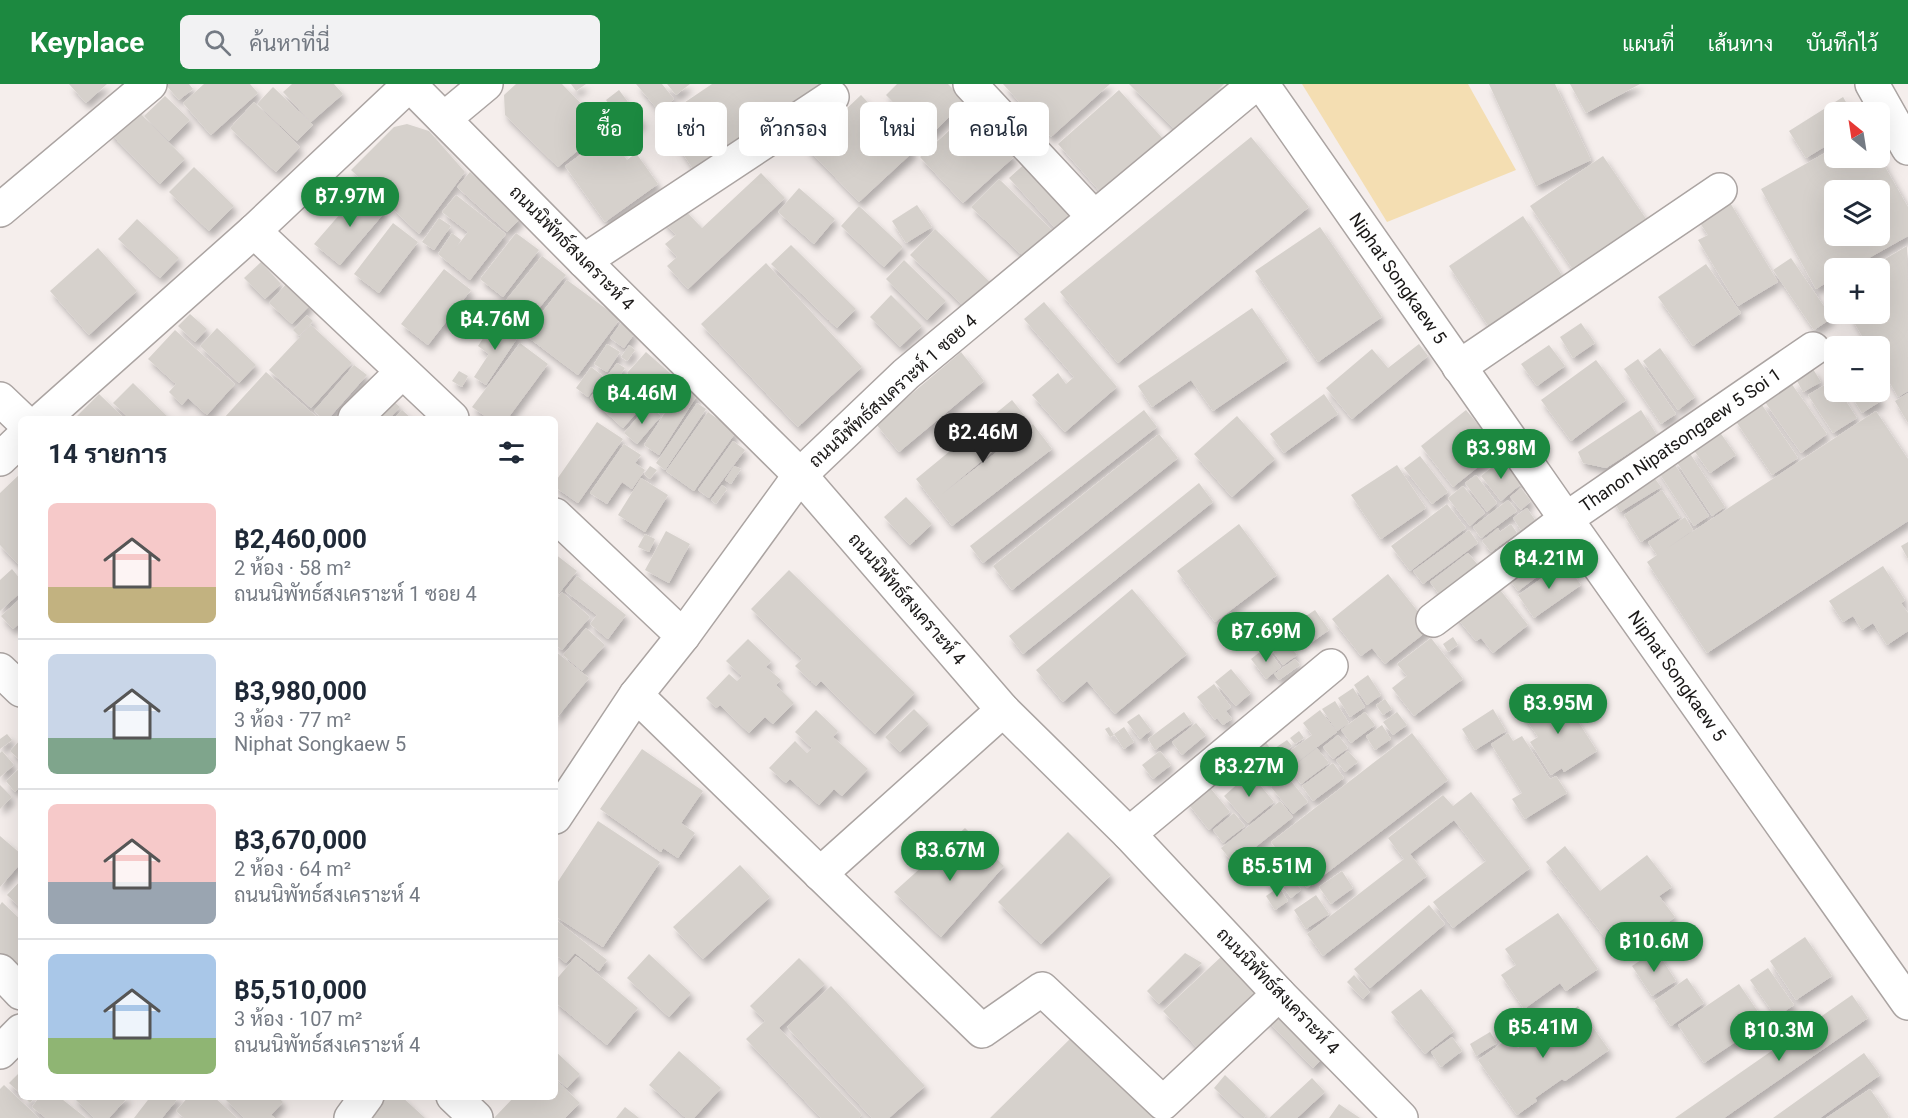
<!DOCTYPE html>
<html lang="th">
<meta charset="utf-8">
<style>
:root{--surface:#fff;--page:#f2f2f3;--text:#1f2937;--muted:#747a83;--line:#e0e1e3;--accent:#1c8940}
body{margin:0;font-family:Roboto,Sarabun,sans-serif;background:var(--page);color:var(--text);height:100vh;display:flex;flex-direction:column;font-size:22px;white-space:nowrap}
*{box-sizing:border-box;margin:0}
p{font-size:20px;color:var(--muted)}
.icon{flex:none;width:33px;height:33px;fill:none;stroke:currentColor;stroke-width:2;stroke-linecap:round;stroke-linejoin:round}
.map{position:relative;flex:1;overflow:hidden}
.side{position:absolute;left:18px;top:332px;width:540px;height:684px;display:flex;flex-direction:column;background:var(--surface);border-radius:9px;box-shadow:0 6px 24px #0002}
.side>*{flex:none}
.hud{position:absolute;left:576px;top:18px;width:570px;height:54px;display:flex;gap:12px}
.needle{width:39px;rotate:330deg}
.controls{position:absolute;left:1824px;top:18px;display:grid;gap:12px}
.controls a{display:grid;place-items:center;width:66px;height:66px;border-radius:9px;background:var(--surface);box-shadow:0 6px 24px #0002;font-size:30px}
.price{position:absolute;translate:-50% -51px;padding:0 14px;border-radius:21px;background:var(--accent);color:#fff;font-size:20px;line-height:39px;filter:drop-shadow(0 2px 3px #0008)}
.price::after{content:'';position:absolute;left:50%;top:36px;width:18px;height:14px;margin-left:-9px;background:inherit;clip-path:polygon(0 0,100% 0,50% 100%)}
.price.active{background:#222;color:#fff}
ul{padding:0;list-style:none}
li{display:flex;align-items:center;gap:18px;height:150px;padding:0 30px}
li+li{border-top:2px solid var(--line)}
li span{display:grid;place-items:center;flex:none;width:168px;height:120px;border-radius:9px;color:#555}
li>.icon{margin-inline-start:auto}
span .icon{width:72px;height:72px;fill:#fffc;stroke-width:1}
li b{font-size:26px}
h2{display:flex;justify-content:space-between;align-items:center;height:72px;padding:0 30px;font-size:26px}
.tag{padding:0 21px;border-radius:9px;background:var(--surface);box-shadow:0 6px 24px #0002;font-size:21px;line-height:54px}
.tag.active{background:var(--accent);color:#fff}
header{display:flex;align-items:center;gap:36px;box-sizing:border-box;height:84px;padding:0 30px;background:var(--accent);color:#fff}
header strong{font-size:28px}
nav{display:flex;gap:33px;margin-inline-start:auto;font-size:21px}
.search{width:420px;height:54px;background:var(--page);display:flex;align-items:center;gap:15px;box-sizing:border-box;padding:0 21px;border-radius:9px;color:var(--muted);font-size:22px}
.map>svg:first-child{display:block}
.green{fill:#f4deb2}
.building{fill:#d6d1cc;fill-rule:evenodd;filter:url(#shadow)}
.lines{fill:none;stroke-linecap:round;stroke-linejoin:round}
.minor-casing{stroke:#aba4a2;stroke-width:36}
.minor{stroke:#fff;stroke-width:33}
.labels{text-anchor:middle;stroke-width:5;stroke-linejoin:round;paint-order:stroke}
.street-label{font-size:18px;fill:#1a1817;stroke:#fff}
</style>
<header>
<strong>Keyplace</strong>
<div class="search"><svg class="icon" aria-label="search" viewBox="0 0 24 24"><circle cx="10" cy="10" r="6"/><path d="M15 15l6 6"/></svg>ค้นหาที่นี่</div>
<nav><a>แผนที่</a><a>เส้นทาง</a><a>บันทึกไว้</a></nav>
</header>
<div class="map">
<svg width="1908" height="1034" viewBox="0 0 1908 1034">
<defs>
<filter id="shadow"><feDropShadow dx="3.5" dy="6" stdDeviation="3" flood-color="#0004"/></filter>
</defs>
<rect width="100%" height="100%" fill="#f5eeec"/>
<!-- green -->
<path class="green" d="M1302,0h166l48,86 -129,52z"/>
<!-- building -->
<path class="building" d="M69,0h38l-21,19z
M165,0h24l4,5 -14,11z
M204,0h46l8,9 -47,42 -28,-32z
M292,0h42l9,10 -32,28 -28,-30z
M516,0h46l43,44 -47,39 -53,-52 -1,-20z
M571,0h15l-10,7z
M636,0h26l12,15 -15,12z
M667,0h23l-14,11z
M712,0h127l-140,94 -39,-59z
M897,0h51l17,17 -37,37 -42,-43z
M1003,0h107l-59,53z
M1129,0h95l-47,48z
M1489,0h66l36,76 -55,26z
M1570,0h70l-54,29z
M273,3l40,38 -16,16 -40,-37z
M619,6l24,32 -14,10 -23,-32z
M1119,6l46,51 -62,54 -45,-51z
M861,11l53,56 -55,51 -53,-55z
M165,12l25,24 -21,21 -25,-25z
M1843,13l9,15h-18v29l-28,17 -17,-27z
M254,18l46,45 -24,25 -46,-44z
M133,22l52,53 -25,25 -52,-53z
M972,26l42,47 -51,46 -43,-46z
M407,40l22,7 36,41 -46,62 -28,-27 9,-11 -14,-12 -10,9 -25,-23 43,-43z
M609,50l18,26 9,-7 22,31 -53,38 -40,-56z
M1251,53l58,70 -191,156 -58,-71z
M1834,64v10h46l28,49v29l-57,32h-17v10l-18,11 -55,-100zM1834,106h46v46h-46z
M1603,72l48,70 -73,51 -48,-71z
M1029,76l50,54 -20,18 -50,-54z
M194,83l40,39 -25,25 -40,-39z
M470,88l51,46 -14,14 -50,-45z
M761,89l24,25 -97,91 -21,-23 10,-9 -12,-13 11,-9 -15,-16 17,-16 24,25z
M999,95l53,51 -27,28 -54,-51z
M799,104l36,31 -21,25 -36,-32z
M360,107l25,21 -45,53 -26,-21z
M456,111l50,39 -36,46 -32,-26 14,-21 9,7 -6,9 13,-17 -26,-20z
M1729,117l49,81 -40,24 -40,-66 10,-5 -10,-15z
M917,121l15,22 -26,16 -14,-22z
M859,122l44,41 -19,20 -43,-41z
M1523,132l44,67 -74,50 -44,-67z
M439,134l12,8 -17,24 -12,-8z
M137,135l42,39 -19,20 -42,-39z
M393,139l25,19 -39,51 -25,-19z
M1320,143l62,90 -64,45 -63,-91z
M935,145l60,58 -25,25 -60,-57z
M516,149l23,17 -36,47 -23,-18z
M791,161l65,64 -19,19 -66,-64z
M1907,162l1,145 -10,6 -18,-31v-20h-12l-19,-32h31v-46h-10z
M98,164l39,43 -48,44 -39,-44z
M542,172l24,19 -44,54 -24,-19z
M1791,174l41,60 -18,12 -41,-60z
M904,176l42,41 -19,19 -41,-41z
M261,178l20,22 -16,15 -21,-21z
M766,179l96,104 -64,60 -97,-103z
M1706,180l35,49 -48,33 -35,-49z
M444,185l27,21 -43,55 -27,-21z
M567,196l53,39 -42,56 -53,-40z
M288,198l23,22 -19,20 -23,-21z
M891,211l31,31 -22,21 -30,-30z
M1044,218l73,85 -52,45 -33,-37 26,-22 8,11 8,-7 -50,-58z
M1252,224l36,52 -75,51 -22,-31 -39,27 -14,-21z
M190,230l17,15 -12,13 -17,-16z
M307,231l6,6 -14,15 -6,-6z
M494,238l24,15 -32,48 -12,-8 15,-23 -11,-8z
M621,239l14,10 -11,15 -14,-10z
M1581,239l14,20 -22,15 -13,-21z
M311,241l41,38 -41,45 -42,-38z
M217,244l39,37 -17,18 -39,-37z
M175,246l60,54 -28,31 -19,-17 -6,7 -13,-13 7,-8 -28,-25z
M520,259l28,21 -40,54h-20l-16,-11z
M607,260l13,8 -13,20 -13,-8z
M1419,260l9,12 -76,63 -26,-31 46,-39 16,19z
M629,261l6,5 -8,11 -6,-4z
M1549,261l16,21 -28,20 -16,-22z
M1660,264l35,49 -17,13 -35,-49z
M646,268l25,22 -48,54 -33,-30 27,-35 8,5 -5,7 7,6 -7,10 -8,-6 -12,17 12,-13 7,6 14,-17 -6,-5z
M961,268l23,29 -85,71 -23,-28z
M1638,275l38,55 -15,10 -37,-55z
M1596,276l30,40 -55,41 -30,-41z
M354,281l13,10 -38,43h-7l-8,-7z
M591,283l12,9 -15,21 -12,-9z
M1813,285l8,13 -18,10 -7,-13z
M459,287l9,5 -6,11 -10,-6z
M266,288l52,46h-94z
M672,294l9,7 -21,23 -9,-7z
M1833,296l1,3v9h6l17,26 -24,15 -25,-38z
M133,299l36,35h-40l-16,-15z
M1791,299l36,51 -26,19 -36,-51z
M683,301l15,9 -39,61 -15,-10z
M1849,308h27l5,9 -19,12z
M1908,309v30l-13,-22z
M99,310l25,24h-49z
M1324,310l14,20 -54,39 -14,-19z
M386,311l14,12 -10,11h-25z
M1012,316l17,21 -88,74 92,-71 19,25 -100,77 -36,-47z
M1760,318l38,56 -26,17 -37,-55z
M697,319l9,6 -41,61 -9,-7z
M648,321l13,11 -24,28 -13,-11z
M402,326l9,8h-17z
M1144,326l13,17 -174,136 -13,-17z
M1466,326l33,40 -46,37 -32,-41z
M1641,326l16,25 -51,33 -23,-5 -5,-11z
M1876,327l32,48v62l-201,132 -60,-91 10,-7 -9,-13 37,-25 8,13 -27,19z
M708,328l28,20 -42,59 -28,-20z
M1237,332l38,43 -43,38 -38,-43z
M597,338l26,17 -45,64 -23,-16v-5z
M1719,347l17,24 -26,18 -17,-24z
M1159,350l19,24 -166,132 -19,-24z
M733,357l12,9 -36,48 -11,-8z
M624,360l17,11 -6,8 10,7 -13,19 -10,-7 -15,22 -17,-11z
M1689,368l36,55 -13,9 -36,-55z
M1420,372l28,36 -16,12 -28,-36z
M1671,375l38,57 -15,10 -38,-58z
M1501,376l20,24 -20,17 -20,-25z
M1397,381l29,43 -45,31 -30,-44z
M650,382l7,4 -7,9 -6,-5z
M734,382l7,3 -10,15 -6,-4z
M21,389v92l-1,1 -20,-21v-52z
M1651,389l10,14 -41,25 -8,-14z
M1476,391l21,28 -10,9 -22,-29z
M641,394l27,17 -23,37 -27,-17z
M1199,399l14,19 -190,152 -14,-18z
M722,401l5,4 -11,15 -5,-4z
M1463,402l22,27 -15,13 -22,-28z
M1521,404l10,13 -10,9 -11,-13z
M1662,406l18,27 -39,25 -17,-27z
M906,413l26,27 -22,21 -26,-28z
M1508,416l9,11 -36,27 -8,-11z
M1447,420l19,24 -56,43 -19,-25z
M1527,424l8,12 -14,10 -8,-12z
M1239,440l38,51 -62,47 -38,-51z
M1511,440l6,9 -26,19 -9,-11 16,-13 2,4z
M1469,446l9,13 -55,41 -10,-13z
M666,447l24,13 -21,39 -24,-13z
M645,450l10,5 -6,13 -11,-5z
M1908,458v17l-7,-13z
M1542,464l12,16 -36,27 -12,-16z
M1468,469l10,12 -39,29 -9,-12z
M555,470l22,17 -22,27z
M1565,478l16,23 -47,33 -16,-23z
M1883,482l22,34 -4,3 7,10v18l-21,14 -14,-22 -11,7 -9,-14 -10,6 -14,-21z
M12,485l9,11v12l-21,19v-31z
M789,486l126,123 -40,41 -54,-53 -5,5 -21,-20 7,-7 -51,-50z
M1388,490l43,54 -46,36 -13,-16 -11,8 -29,-37z
M577,492l49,39 -18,24 -18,-15 7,-9 -32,-24z
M1493,497l35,44 -35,28 -12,-15 -5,3 -24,-29z
M1132,505l55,65 -72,60 -28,-33 -24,21 -27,-32z
M562,508l28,25 -28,33 -7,-6v-43z
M21,514v24l-8,7 -12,-13z
M1315,526l14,20 -17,12 -15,-20z
M586,544l19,17 -23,26 -19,-16z
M1282,552l15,19 -14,10 -14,-19z
M1453,553l5,8 -10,7 -5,-8z
M1431,554l32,41 -49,37 -22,-28 15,-12 -10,-12z
M748,555l23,22 -5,6 15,13 -5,5 18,18 -21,21 -8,-7 -16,16 -29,-28 -4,3 -10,-10 23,-24 8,7 5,-5 -16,-15z
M1266,563l15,20 -15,12 -15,-20z
M555,567l34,27 -34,42z
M1295,575l5,6 -21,15 -5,-6z
M1231,585l20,24 -15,13 -21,-24z
M1368,591l13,20 -14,10 -13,-20z
M1214,600l17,23 -5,4 6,8 -9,6 -6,-7 -2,2 -18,-23z
M1353,604l12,19 -15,10 -12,-19z
M1559,608l38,59 -33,21 -2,-4 -11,7 -21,-33 8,-5 -15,-22z
M1385,615l7,10 -9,6 -7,-10z
M1335,617l14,22 -12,8 -15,-22z
M914,625l15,15 -29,28 -15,-15z
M1493,625l13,22 -31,19 -13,-21z
M816,626l22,21 -5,6 35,32 -26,27 -8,-7 -15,16 -29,-26 -4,4 -17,-15 26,-27 12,12 5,-5 -17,-16z
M1320,626l17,22 -50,38 -8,-11 33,-24 -9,-12z
M1184,628l8,11 -37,27 -7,-11z
M1365,628l10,13 -24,18 -10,-13z
M1397,628l10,13 -14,10 -10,-13z
M1139,630l12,16 -11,9 -13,-17z
M1196,639l10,12 -24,20 -10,-13z
M1382,641l9,14 -16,11 -9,-14z
M1109,643l5,8 -4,2 -5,-8z
M1124,643l10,15 -10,7 -10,-15z
M1299,647l5,7 -9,6 -5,-6z
M1412,649l36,47 -141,108 -36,-46z
M1508,649l5,8 9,-5 28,43 6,-3 11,17 -42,26 -13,-20 10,-6 -31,-49z
M7,650l5,6 -12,9v-10z
M1338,651l10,13 -15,11 -10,-12z
M21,655v22l-11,-10z
M1287,656l5,6 -14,11 -6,-7z
M1265,657l21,29 -18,12 -20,-29z
M1317,664l12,15 -28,21 -11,-15z
M642,665l61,42 -22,32 14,10 -17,25 -15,-10 -2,4 -61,-43z
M2,667l12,14 -14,12v-24z
M1160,667l11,14 -18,14 -11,-14z
M1348,667l10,11 -13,10 -9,-12z
M1333,679l11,15 -31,23 -11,-15z
M21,683v19l-6,6 -9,-11z
M1250,689l24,29 -26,21 -24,-27z
M1286,691l22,27 -15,12 -22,-27z
M1206,699l24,29 -21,18 -23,-29z
M0,701l12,12 -12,12z
M1471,708l59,76 -77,60 -20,-26 53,-41 -32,-41 -44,34 17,22 -104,80 -16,-22 97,-75 -16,-21 55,-43 10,11z
M1280,717l13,16 -59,47 -13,-16z
M1234,729l11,13 -22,17 -10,-13z
M598,737l62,41 -57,85 -48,-31v-30z
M965,744l39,38 -63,71 -47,-45z
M1068,748l43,43 -70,69 -43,-42z
M0,752l21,18v9l-21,24z
M1565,762l35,45 47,-36 25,32 -13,9 16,21 -33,26 -4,-6 -21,16 -71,-91z
M740,781l30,32 -67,62 -30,-32z
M1342,787l11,17 -22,16 -12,-17z
M1291,792l10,14 -10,8 -10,-14z
M21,796v28l-14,-13z
M1279,803l9,14 -13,9 -9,-14z
M1316,811l13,19 -23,15 -12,-19z
M2,818l19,18v53l-21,-20v-48z
M1429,821l16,19 -75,64 -16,-19z
M1558,829l40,56 -32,22 -6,-8 -36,26 -23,-34 15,-10 -11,-16z
M555,835l52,41 -8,11 -24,-18 -9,10 -11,-9z
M1805,853l27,39 -36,24 -26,-39z
M1656,866l20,31 -24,15 -20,-30z
M1185,869l17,10 -43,41 -12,-13z
M649,870l42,39 -22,24 -42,-39z
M576,872l62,52 -31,37 -52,-43v-21z
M1222,872l41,44 -59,55 -41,-44z
M799,874l26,26 -46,44 83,87 -3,3h-38l-75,-79 19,-18 -15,-15z
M1768,884l26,37 -18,12 -26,-37z
M1354,891l16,17 -7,7 -16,-17z
M1687,894l17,25 -33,23 -17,-25z
M1739,900l26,38 -61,41 -26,-38z
M831,902l94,100 -36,32h-17l-85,-91z
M1421,905l33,42 -29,23 -34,-42z
M1852,911l16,23 -144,100h-49z
M1280,919l48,50 -15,15 -49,-51z
M1578,922l31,44 -44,31 -3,-2 -27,19 2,3 -20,14 -39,-55 32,-23 8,11z
M1078,947l87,87h-175z
M1490,948l7,11 -21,13 -6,-12z
M1452,953l10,14 -21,16 -10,-15z
M555,967l25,23 -13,14 -12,-11z
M679,967l42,37 -27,30h-8l-37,-33z
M1864,969l16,22 -60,43h-47z
M21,987v23l-12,-11z
M1225,991l41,40 -2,3h-19l-31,-30z
M1312,994l13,14 -28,26h-28z
M555,995l25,24 -15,15h-71l21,-22h40z
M4,1001l35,33h-39v-29z
M1870,1005l19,28 -2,1h-61z
M23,1012h13l-6,7z
M40,1012h18l28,22h-40l-14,-11z
M72,1012h57l-20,22h-15z
M151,1012h29l-18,22h-28z
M189,1012h24l24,22h-53l-8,-7z
M222,1012h55l6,6 -12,13 4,3h-31z
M387,1012h14l24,22h-52l-3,-3z
M1339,1020l21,14h-31z
M625,1023l14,11h-23z"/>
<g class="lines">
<defs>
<g id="minor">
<path d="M409,0l175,177 216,214 203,235 126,124 150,160 122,124"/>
<path d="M970,0l124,133"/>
<path id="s1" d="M1262,0l304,435 342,484"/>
<path d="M1872,0l36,64"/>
<path d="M444,35l42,-35"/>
<path d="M0,126l150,-126"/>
<path d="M254,147l198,187"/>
<path d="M584,177l248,-164"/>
<path d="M1459,283l261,-177"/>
<path d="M0,315l21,20"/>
<path d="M44,334l210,-187 156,-147"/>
<path d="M355,334l47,-46"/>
<path d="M0,375l21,-20"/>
<path d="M555,431l128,121"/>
<path id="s2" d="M1433,536l133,-101 247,-170"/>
<path d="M0,586l21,20"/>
<path d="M636,611l346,336 60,-42 121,114 116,-109"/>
<path d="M555,733l81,-122 47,-59 117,-161 106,-101 349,-290"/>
<path d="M1129,750l202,-168"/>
<path d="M820,790l183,-164"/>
<path d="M0,887l21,22"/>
<path d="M0,968l21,-21"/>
<path d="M453,1012l23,22"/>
<path d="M351,1034l16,-22"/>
</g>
</defs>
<!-- minor casing -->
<use href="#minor" class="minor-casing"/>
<!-- minor -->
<use href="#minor" class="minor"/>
</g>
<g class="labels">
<!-- street labels -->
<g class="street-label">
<text transform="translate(572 164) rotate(45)" y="6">ถนนนิพัทธ์สงเคราะห์ 4</text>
<text dy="6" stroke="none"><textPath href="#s1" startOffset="237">Niphat Songkaew 5</textPath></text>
<text transform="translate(893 307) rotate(-42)" y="6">ถนนนิพัทธ์สงเคราะห์ 1 ซอย 4</text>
<text dy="6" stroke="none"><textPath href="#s2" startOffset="306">Thanon Nipatsongaew 5 Soi 1</textPath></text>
<text transform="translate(907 515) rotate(49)" y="6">ถนนนิพัทธ์สงเคราะห์ 4</text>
<text dy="6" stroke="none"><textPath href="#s1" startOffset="723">Niphat Songkaew 5</textPath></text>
<text transform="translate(1278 907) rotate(46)" y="6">ถนนนิพัทธ์สงเคราะห์ 4</text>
</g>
</g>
</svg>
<div class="controls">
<a><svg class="needle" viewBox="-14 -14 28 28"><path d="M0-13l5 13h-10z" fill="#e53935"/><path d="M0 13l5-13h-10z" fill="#747a83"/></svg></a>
<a><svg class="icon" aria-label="layers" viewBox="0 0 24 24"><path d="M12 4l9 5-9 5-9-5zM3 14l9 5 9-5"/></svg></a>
<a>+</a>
<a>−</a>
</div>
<b class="price" style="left:350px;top:144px">฿7.97M</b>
<b class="price" style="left:495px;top:267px">฿4.76M</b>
<b class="price" style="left:642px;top:341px">฿4.46M</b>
<b class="price active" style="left:983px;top:380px">฿2.46M</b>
<b class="price" style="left:1501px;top:396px">฿3.98M</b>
<b class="price" style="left:1549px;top:506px">฿4.21M</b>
<b class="price" style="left:1266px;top:579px">฿7.69M</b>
<b class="price" style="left:1558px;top:651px">฿3.95M</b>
<b class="price" style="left:1249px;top:714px">฿3.27M</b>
<b class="price" style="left:950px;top:798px">฿3.67M</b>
<b class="price" style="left:1277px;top:814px">฿5.51M</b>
<b class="price" style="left:1654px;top:889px">฿10.6M</b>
<b class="price" style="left:1543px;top:975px">฿5.41M</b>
<b class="price" style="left:1779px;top:978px">฿10.3M</b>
<div class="hud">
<a class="tag active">ซื้อ</a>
<a class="tag">เช่า</a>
<a class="tag">ตัวกรอง</a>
<a class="tag">ใหม่</a>
<a class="tag">คอนโด</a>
</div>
<section class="side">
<h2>14 รายการ<svg class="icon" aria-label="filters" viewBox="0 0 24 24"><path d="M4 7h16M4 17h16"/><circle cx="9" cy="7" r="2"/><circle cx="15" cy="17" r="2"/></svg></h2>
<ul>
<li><span style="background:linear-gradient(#f6c9c9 70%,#c2b280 0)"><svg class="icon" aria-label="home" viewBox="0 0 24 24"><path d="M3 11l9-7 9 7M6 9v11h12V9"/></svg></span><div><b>฿2,460,000</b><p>2 ห้อง · 58 m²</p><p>ถนนนิพัทธ์สงเคราะห์ 1 ซอย 4</p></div></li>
<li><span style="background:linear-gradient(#c9d6e8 70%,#7fa58c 0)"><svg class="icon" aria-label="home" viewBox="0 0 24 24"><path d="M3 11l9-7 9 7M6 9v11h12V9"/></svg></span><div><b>฿3,980,000</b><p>3 ห้อง · 77 m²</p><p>Niphat Songkaew 5</p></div></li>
<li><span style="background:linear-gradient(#f6c9c9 65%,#9aa5b1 0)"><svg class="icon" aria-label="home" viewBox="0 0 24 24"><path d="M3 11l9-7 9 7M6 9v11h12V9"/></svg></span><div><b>฿3,670,000</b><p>2 ห้อง · 64 m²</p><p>ถนนนิพัทธ์สงเคราะห์ 4</p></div></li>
<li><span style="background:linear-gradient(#a9c7e8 70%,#8fb573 0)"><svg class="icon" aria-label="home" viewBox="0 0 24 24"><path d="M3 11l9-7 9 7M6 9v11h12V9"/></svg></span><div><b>฿5,510,000</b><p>3 ห้อง · 107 m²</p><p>ถนนนิพัทธ์สงเคราะห์ 4</p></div></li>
</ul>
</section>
</div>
